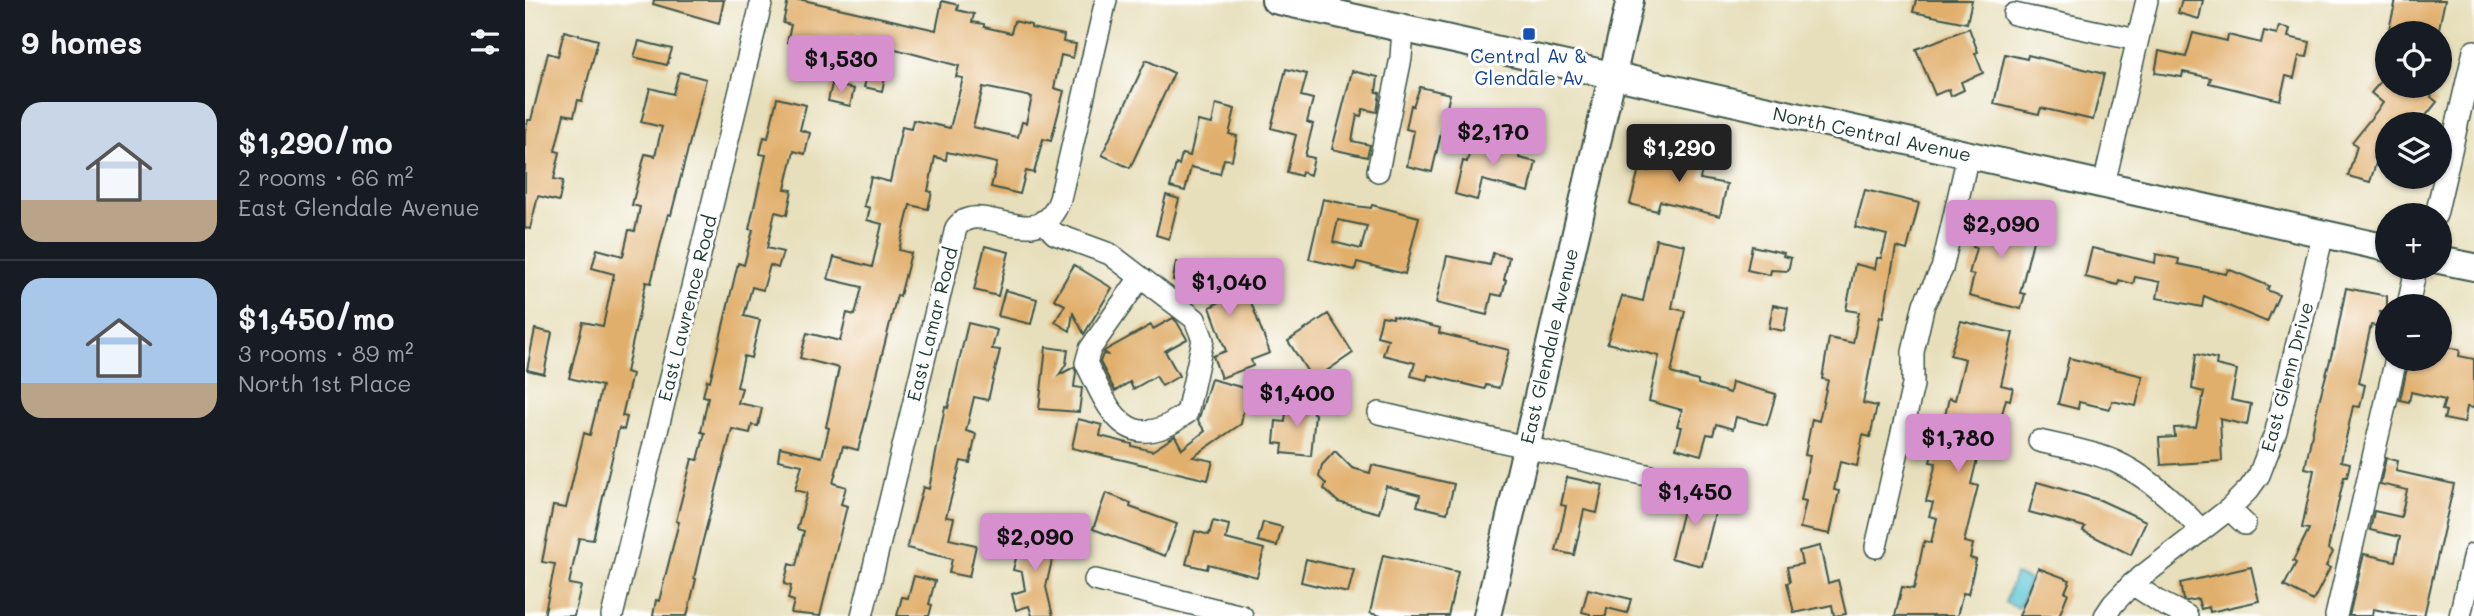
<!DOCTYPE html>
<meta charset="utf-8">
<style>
:root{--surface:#171b24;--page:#242831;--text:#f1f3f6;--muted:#9ea1a6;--line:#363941;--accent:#d690ce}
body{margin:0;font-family:Mali,sans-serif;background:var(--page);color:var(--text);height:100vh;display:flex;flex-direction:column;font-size:26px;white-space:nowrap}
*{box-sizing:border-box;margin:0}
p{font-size:23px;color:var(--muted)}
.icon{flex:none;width:38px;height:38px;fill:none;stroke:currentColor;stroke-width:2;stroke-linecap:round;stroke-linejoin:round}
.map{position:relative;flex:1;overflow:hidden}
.details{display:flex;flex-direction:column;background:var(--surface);width:525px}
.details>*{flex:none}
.tools{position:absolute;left:1850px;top:21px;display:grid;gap:14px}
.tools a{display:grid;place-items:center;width:77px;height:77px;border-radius:50%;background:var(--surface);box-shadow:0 2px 5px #0004;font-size:35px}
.price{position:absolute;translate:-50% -60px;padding:0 16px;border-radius:7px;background:var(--accent);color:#111;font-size:23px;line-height:46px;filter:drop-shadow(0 2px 4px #0008)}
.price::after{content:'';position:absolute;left:50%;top:42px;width:21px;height:16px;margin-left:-10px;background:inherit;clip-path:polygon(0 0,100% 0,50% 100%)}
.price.current{background:#222;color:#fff}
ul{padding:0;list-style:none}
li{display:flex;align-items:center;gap:21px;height:175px;padding:0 21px}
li+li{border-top:2px solid var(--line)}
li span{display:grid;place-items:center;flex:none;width:196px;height:140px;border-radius:21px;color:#555}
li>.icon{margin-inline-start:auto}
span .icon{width:84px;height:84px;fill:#fffc;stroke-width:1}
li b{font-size:30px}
h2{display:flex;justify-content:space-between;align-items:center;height:84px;padding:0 21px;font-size:30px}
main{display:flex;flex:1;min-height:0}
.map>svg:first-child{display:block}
.water{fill:#59c4d4;stroke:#3c8084;stroke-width:2}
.building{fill:#e1af6c;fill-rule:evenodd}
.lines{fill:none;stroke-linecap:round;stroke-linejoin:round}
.minor-casing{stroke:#3d5548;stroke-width:24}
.major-casing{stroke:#3d5548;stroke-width:30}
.minor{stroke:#fff;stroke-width:21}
.major{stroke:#fff;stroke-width:26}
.transit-dot{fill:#1a4fb4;stroke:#fff;stroke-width:2.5}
.labels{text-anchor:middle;stroke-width:6;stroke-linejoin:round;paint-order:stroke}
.transit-label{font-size:19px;fill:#164399;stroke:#fff}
.street-label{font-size:19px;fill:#1f3d34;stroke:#fff}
</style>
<main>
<section class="details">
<h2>9 homes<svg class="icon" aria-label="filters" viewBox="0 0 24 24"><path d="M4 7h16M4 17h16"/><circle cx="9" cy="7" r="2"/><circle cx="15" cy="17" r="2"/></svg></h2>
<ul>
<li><span style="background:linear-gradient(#c9d6e8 70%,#b9a48a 0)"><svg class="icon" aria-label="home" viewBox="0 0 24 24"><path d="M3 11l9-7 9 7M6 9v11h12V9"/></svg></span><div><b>$1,290/mo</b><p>2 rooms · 66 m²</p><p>East Glendale Avenue</p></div></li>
<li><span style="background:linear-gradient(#a9c7e8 75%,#b9a48a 0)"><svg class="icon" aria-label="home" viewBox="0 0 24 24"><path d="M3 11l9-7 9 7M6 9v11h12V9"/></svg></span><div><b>$1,450/mo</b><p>3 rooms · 89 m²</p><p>North 1st Place</p></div></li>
</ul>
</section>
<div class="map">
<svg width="1949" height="616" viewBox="0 0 1949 616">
<rect width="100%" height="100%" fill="#fff"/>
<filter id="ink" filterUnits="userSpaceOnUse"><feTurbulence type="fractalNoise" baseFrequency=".0143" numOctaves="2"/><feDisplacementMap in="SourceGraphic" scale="14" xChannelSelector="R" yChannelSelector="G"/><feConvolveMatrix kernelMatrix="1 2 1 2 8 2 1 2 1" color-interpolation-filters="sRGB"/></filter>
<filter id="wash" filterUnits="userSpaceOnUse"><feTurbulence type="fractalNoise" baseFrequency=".00686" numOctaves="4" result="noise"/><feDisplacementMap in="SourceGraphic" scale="28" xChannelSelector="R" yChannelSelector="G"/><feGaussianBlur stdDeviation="1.57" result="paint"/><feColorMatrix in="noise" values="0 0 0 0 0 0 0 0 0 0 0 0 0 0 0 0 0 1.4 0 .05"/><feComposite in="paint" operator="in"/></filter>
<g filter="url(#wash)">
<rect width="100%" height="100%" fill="#e7dfbb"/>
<!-- water -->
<path class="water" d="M1490,574l15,6 -11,28 -14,-5z"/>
<g id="blocks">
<!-- building -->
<path class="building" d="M129,0h70l-5,23 -66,-19z
M263,0h15l133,30 6,-29 16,4 -1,5 17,4 -2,8 12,2v3l27,6 3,-12 17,4v3l33,7 -1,7 13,2 -3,14 -12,-3 -7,33 10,3 -13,50 -8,-2 -9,34 -8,-2 -6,23 -29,-7 6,-24 -50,-11 -1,8 -11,-3 -7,34 4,1 -4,17 -18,-4 -11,45 12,3 -11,43 -3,-1 -39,155 -15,-4 -10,37 13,4 -5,17 6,2 -27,110 -29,-3 3,-12 -6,-2 3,-13 -7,-2 5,-20 7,2 8,-35 -7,-2 10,-36 -12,-3 7,-25 -24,-5 2,-13 42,10 7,-29 -3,-1 13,-59 -39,-10 7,-25 33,8 7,-28 8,2 7,-28 -34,-8 6,-22 38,10 10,-43 -15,-4 3,-12 -6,-2 7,-29 19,5 12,-55 9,2 2,-9 37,8 13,-50 -7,-1 3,-11 -75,-20 1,-5 -29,-7 -5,23 -64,-15 4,-17 -8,-2zM458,87l49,10 -6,26 -4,-1 -4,15 -45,-10z
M1391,0h56l-5,23 -54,-11z
M1657,0h21l-4,19 -21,-6z
M1871,0h49l-7,33h-50z
M1754,26l11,3 -2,8 22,5 -3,15 -8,-1 -5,22 -8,-2 -6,24 -71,-17 2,-5 -28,-6 -1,5 -27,-4 4,-22 27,6 7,-24 34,8 1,-6 33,8 3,-12 13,3z
M1444,28l9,24 -3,1 8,20 -22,9 3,8 -13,6 -2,-7 -14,6 -19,-46z
M39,31l34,9 -16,61 -4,-1 -4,16 -10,-2 -9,37 5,1 -6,27 9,2 -4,20 -21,-5 -8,33 -5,-1v-96l3,-12h3l17,-67 10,3z
M114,41l33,8 -5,16 -33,-8z
M1480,54l22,5 1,-4 76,19 -11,46 -52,-12 -2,6 -45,-10z
M621,60l28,13 -44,95 -28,-13z
M761,69l21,5 -6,22 12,3 -6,23 6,2 -8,32 9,2 -4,17 -8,-3 -1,4 -14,-4 9,-37 -25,-7z
M827,71l26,6 -2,15 4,1 -3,19 -14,-3 -2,7 -4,-1 -5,26 18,4 -3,12 -35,-8z
M154,72l27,7 -35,136 -3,-1 -17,69 -5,-1 -20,90 6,2 -10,42 5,1 -3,13 -5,-2 -26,112 -14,-2 -10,46 12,2 -7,30h-30l11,-52 -13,-2 11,-56 13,2 18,-75 6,2 12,-49 -33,-8 14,-56 20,4 11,-52 -22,-6 5,-19 26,7 6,-26 6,1 5,-24 -8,-2 13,-51 10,2 7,-29 -21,-5 9,-34 23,6z
M343,73l17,4 -3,14 -18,-4z
M1862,74v12h33l13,3 -2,8 6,5 -13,16 -7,-2 -7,8h-23v26l-11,13 -6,19 -22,-6 9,-30 -5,-4 31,-39 -12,-10z
M307,84l22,5 -4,17 -22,-5z
M895,87l30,7 -18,78 -25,-6 7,-35 -8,-2 5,-24 2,1z
M252,98l29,7 -6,25 10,3 -5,21 -11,-3 -9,38 7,1 -5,25 -12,-3 -8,36 16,4 -5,16 -8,-3 -7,25 -11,-3 -8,29 16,4 -9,38 -7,-2 -7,31 5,1 -4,15 24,5 -4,18 -6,-1 -2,8 -18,-4 -30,115 -8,34 2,1 -9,37h-34l3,-16 3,1 20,-79 -3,-1 16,-62 6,1 7,-27 -4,-1 7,-35 -5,-1 4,-16 3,1 28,-118 6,2 9,-35 -4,-1 17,-74 -6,-1 4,-17 4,1z
M691,104l19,5 -6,25 8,2 -5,24 -8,-1 -4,15 -29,-7 -6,24 -15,-4 6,-23 3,1 3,-11 8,2 8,-35 14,3z
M950,129l17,5 -2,10 30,7 -1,7 17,4 -7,30 -47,-12 -5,20 -22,-6 8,-33 4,1z
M1155,144l27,7 -7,28 27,5 -7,32 -60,-15 -3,10 -27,-7 9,-35 9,2 2,-11 25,6z
M1340,190l54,13 -12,47 -11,-3 -13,70 -3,-1 -17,87 14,3 -7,31 -7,-2 -6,31 -17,-4 -6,28 5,1 -9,43 -30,-6 6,-27 -5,-1 9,-44 -5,-1 7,-36 7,2 9,-41 -6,-1 7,-41 24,5 6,-31 -13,-2 9,-46 20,5 2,-11h4l6,-23 -32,-8z
M641,195l13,4 -10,40 -13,-4z
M798,199l32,7 16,2 1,-3 47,12 -14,57 -48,-12 -2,8 -46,-11zM813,220l29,6 -6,23 -28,-7z
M1462,213l50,12 -17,68 5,1 -4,15 -52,-13 5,-21 -5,-1 7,-26 -3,-1 4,-17 5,1z
M1131,239l29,6 -13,63 13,3 -14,62 27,8v3l32,9 2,-11 44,12 -9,31 -31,-8 -3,12 -17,-5 -3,11 -6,-1 -6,21 -25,-7 6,-21 -5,-1 5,-16 -33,-9 10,-45 -52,-13 15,-47 21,5z
M460,246l24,6 -11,44 -24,-6z
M1227,246l32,7 -1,3 8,2 -3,13 -17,-1 -1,5 -23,-5z
M1567,248l63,15 1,-9 23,5 -1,5 48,10 2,-5 41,17 -2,4 12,5 -12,27 -63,-26 -2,11 -45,-9 3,-16 -25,-5 -2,7 -14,-4 -1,5 -33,-8z
M968,253l16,4 -5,23h2l-4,16 -10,-2 -5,21 -51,-12 11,-47 43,9z
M651,262l52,11 2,5 13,3 27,72 -19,7 2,6 -32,12 -8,-22 13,-5 -16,-44 21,-11 -36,-8 -2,-3 -20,-5z
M549,265l38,23 -28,46 -11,-21 -3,18 -15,-9 10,-17 -11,-6z
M1821,288l41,8v17l-7,-1 -2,14 -7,-1 -13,58 7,2 -5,22 -7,-1 -12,55 9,2 -3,14h-3l-16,72 5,3 -7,14 4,2 -17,33 -29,-15 12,-23 -3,-2 16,-32 -7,-1 12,-58 -9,-2 13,-63 15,-56h1z
M480,290l32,9 -6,25 -33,-8z
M1248,305l15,3 -4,23 -15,-3z
M803,314l25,39 -40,27 -25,-39z
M857,316l11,2v-2l47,12 -1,5 70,17 -10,38 -13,-3 -1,4 -57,-14 -1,5 -16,-4 4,-13 -32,-8 5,-16 -11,-3z
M648,318l4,4 10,17 -22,12 14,25 -17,10 -6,-10 -23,13 -3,-7 -15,9 -15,-29 3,-8 6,1 -5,-3 2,-2 45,-25 2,4z
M1436,321l52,12 -12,52 12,3 -3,12 -4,-1 -6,23 -23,-5 -7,27 10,3 -9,37 7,2 -14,56 9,2 -3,14 6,2 -8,34 -5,-1 -6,23h-62l7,-29 12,2 10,-48 7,2 6,-25 -8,-2 4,-13 -7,-2 10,-38 -6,-1 9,-34 3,1 7,-31 6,2 10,-41 -15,-4z
M443,323l29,7 -5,19 8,1 -12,50 -14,-3 -8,34 10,3 -6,29 -9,-2 -15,56 8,1 -5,21 27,6 -7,32 -20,-4 3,-14 -45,-11 16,-61 6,2 16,-82 3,1z
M10,329l17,4 -8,41 -17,-4z
M1918,346l17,4 -1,6 15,3v49l-7,-1 -3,16 -20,-4 2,-8 -4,-1 3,-10 -34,-8 -2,10 -9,-2 8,-36h3l1,-5h27v-7h3z
M521,347l22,3 -2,14 -7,11 15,-8 2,5 -2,15 8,1 -3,24 -40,-3z
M1671,354l21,5 -1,6 21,5 -6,30 20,4 -4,21 -27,-6 2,42 -61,4 -2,-27 16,-1 -1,-9 22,-1 8,-35 -12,-3z
M1544,358l74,18 -7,30 -24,-5 -2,8 -31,-7 -1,7 -20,-5z
M686,379l44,12 -3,11 -7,-1 -4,23 -48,33 20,4 -5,19 -136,-32 6,-29 24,6 -2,11 32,8v2l20,5 23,-15 7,13 23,-18 -7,-10z
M767,398l22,2 -1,13 2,1 -4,42 -29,-3 1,-9 -9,-1 2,-22 9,1 1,-11 5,1z
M810,451l17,17 18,5 2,-8 82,19 -7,29 -30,-7 3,-11 -34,-9 -7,27 -41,-11 -14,-13 2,-5 -7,-7 3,-12z
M1861,458l12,3 -2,10 58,13 -30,132h-16l-35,-7 -1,7h-23l15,-62 31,7 5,-24 -30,-7 4,-19 27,6 6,-27 -27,-6z
M1042,477l36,8 -6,28 -13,-3 -10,45 -18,-4 10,-45 -5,-1z
M1512,482l63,18 46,21 -15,34 -48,-24 2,-4 -56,-15z
M1163,490l31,7 -17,69 -31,-8z
M581,493l25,10 -1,4 47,17 -12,32 -72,-27z
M688,521l16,4 -3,14 38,10 -7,28 -49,-13 -1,5 -21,-5 9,-33 14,4z
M738,522l19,5 -5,19 -19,-5z
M504,531l28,6 -11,50 7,29h-21l-3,-10 -13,4 -4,-16 13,-4 -3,-18 -9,-2 8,-31 6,1z
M1295,546l8,37 10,-3 8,34 -12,2 -2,-11 -38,8 -7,-30 3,-1 -3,-15 15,-3 -3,-13z
M858,555l75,17 -10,44h-67l-11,-3z
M781,559l48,11 -6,23 -47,-11z
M1726,567l8,34 -49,11 -1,-5 -8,2 -3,-10 -11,2 -4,-1 -3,-17z
M1513,568l32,12 -5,12 3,1 -9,23h-40z
M389,576l21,5 -6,23 3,1 -3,11h-32l5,-19 6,1z
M1063,589l43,10 -4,14 -20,-5 -1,8h-16v-2l-8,-2z"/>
</g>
</g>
<g filter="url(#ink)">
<use href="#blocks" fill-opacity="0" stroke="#3d5548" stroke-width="2"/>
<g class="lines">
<defs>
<path id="minor" d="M1489,14l123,26
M853,171l23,-113 2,-29
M1579,184l43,-184
M1911,215l38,-164
M518,221l12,13 55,20 85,65 8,21 -16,73c-7,4 -15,11 -23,14 -46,19 -61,-32 -78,-64l4,-14 50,-71
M1883,306l8,-38
M854,413l289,67
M1514,441c24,6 51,10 75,20 33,15 62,41 86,68
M1704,509l16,15
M1351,547l37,-162v-33l11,-48 18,-35 26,-114
M570,580l147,36
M1607,584l31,20 24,12
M87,616l150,-616
M337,616l94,-388c23,-34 83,32 104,-29l46,-199
M1580,616l8,-12 19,-20 97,-75 20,-20 10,-14 17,-44 47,-197
M1811,616l60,-257
M1935,616l14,-62"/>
<path id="major" d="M750,0l1112,248
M1914,260l35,7
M962,616l143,-616"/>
</defs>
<!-- minor casing -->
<use href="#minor" class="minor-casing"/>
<!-- major casing -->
<use href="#major" class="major-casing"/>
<!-- minor -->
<use href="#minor" class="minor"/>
<!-- major -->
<use href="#major" class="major"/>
</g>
</g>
<!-- markers -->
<rect class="transit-dot" x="997" y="27" width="14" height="14" rx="3.5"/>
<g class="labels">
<!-- transit labels -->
<g class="transit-label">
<text x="1004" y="63">Central Av &amp;<tspan x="1004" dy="22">Glendale Av</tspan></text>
</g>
<!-- street labels -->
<g class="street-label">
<text transform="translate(1347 134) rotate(12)" y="7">North Central Avenue</text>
<text transform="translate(162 308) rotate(-76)" y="7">East Lawrence Road</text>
<text transform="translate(407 324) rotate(-76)" y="7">East Lamar Road</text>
<text transform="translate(1024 346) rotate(-77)" y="7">East Glendale Avenue</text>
<text transform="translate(1762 377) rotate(-75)" y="7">East Glenn Drive</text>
</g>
</g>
</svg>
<div class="tools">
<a><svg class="icon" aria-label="locate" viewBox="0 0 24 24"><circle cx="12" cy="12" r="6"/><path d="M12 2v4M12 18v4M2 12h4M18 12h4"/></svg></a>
<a><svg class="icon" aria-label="layers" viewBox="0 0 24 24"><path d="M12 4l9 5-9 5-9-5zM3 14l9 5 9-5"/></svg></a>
<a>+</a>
<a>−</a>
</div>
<b class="price" style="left:316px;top:95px">$1,530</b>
<b class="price" style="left:968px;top:168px">$2,170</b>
<b class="price current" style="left:1154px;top:184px">$1,290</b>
<b class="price" style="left:1476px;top:260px">$2,090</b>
<b class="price" style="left:704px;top:318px">$1,040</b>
<b class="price" style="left:772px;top:429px">$1,400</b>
<b class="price" style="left:1433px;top:474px">$1,780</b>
<b class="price" style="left:1170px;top:528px">$1,450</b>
<b class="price" style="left:510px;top:573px">$2,090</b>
</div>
</main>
